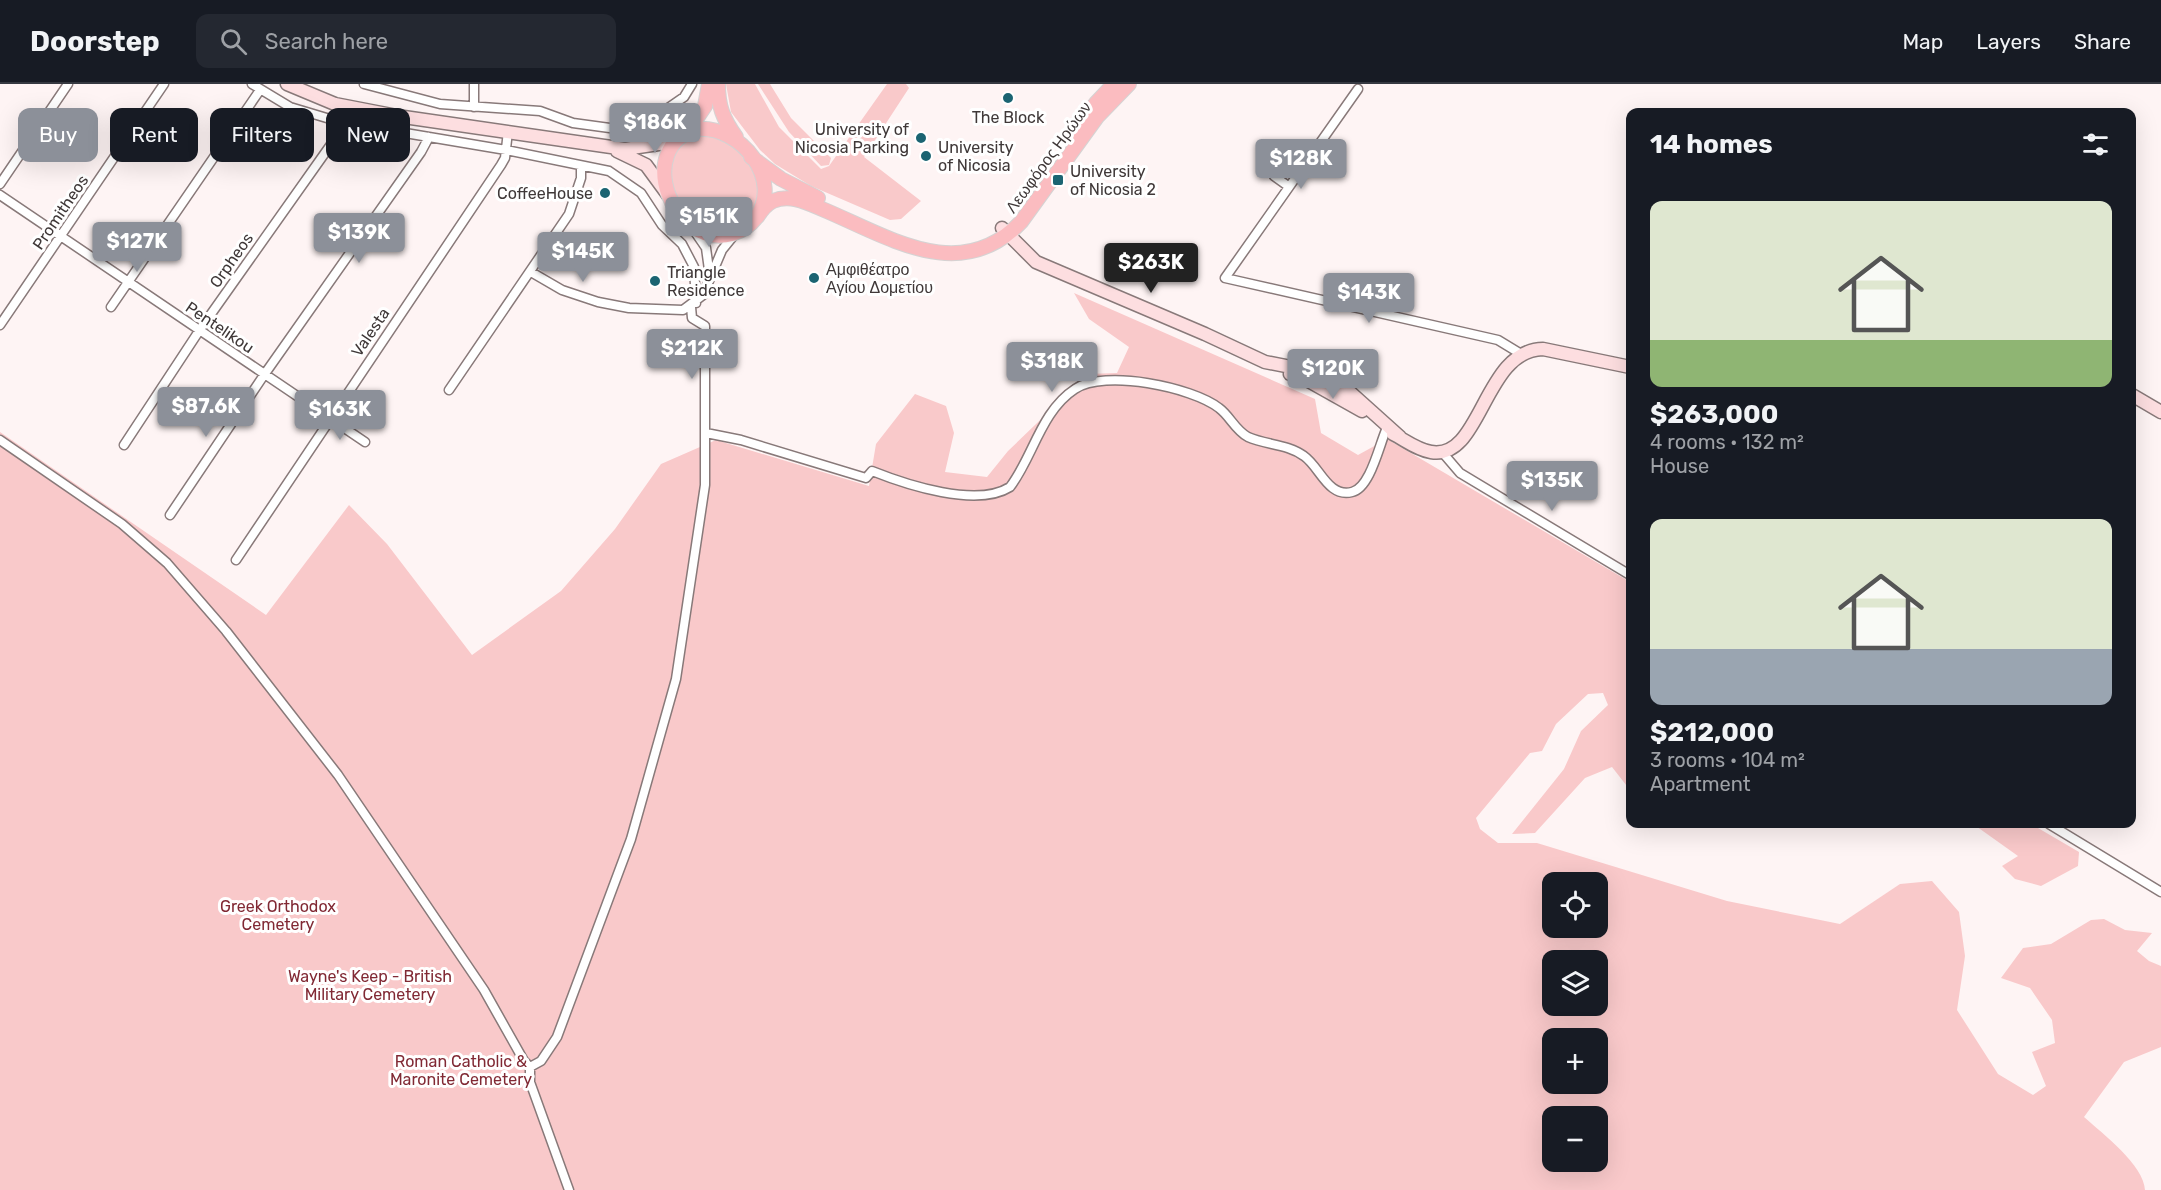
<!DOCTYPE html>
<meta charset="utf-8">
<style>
:root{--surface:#171b24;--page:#242831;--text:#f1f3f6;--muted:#9ea1a6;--line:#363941;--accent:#8c9099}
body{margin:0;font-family:Rubik,sans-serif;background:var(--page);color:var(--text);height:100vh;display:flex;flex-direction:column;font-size:22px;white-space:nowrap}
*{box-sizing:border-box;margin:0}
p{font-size:20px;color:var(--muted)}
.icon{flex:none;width:33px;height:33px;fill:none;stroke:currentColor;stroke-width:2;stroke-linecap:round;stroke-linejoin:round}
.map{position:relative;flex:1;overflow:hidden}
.panel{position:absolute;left:1626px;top:24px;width:510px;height:720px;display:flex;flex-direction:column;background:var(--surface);border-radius:12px;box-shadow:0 6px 24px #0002}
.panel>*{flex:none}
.guide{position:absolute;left:18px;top:24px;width:570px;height:54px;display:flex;gap:12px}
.fabs{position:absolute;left:1542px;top:788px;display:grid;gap:12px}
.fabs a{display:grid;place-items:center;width:66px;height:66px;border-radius:12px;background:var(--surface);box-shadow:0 6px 24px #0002;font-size:30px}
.price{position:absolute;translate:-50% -51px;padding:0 14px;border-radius:6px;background:var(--accent);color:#fff;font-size:20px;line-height:39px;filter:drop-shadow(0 2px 3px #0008)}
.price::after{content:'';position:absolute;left:50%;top:36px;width:18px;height:14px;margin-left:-9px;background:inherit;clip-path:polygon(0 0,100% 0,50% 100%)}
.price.selected{background:#222;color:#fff}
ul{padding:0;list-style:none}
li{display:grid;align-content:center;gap:12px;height:318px;padding:0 24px}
li span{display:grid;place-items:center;height:186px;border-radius:12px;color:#555}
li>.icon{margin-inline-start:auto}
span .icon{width:108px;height:108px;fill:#fffc;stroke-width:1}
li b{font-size:26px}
h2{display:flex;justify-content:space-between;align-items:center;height:72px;padding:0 24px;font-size:26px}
.tag{padding:0 21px;border-radius:12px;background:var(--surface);box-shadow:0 6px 24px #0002;font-size:21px;line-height:54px}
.tag.selected{background:var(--accent);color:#fff}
header{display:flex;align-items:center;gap:36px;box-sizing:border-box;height:84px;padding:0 30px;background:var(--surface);border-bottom:2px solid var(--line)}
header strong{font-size:28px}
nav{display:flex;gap:33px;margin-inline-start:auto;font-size:21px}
.search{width:420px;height:54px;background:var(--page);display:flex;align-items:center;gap:15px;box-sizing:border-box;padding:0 21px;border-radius:12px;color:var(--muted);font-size:22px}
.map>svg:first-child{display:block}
.green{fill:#f9c9ca;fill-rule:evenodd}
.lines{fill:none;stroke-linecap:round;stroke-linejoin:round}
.street-casing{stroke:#887979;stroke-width:11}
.secondary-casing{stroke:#887979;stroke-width:15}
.primary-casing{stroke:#d5d3d3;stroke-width:16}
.street{stroke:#fff;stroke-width:8}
.secondary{stroke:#fddee0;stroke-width:12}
.primary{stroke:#fbbcc0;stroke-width:14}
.poi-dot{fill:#1b6472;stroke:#fff;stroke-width:2}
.labels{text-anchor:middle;stroke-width:6;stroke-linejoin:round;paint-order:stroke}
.poi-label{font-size:16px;fill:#3f3838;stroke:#fff;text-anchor:start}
.street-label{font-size:16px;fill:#3f3838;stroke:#fff}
.park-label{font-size:16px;fill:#812934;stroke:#fff}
</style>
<header>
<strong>Doorstep</strong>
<div class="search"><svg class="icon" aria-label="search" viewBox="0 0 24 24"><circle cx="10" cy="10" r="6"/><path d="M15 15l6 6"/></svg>Search here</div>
<nav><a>Map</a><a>Layers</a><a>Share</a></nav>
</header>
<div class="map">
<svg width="2161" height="1106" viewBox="0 0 2161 1106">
<rect width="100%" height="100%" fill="#fef4f4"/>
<!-- green -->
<path class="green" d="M726,0h29l24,43 42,42 8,-3 58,-82h19l3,4 -45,69 57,44 -20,18 -11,1 -79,-34 -36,-22 -15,-14 -29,-38z
M758,0h12l21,34 40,40 -2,7 -8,1 -32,-34z
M696,51c8,1 20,-1 27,3 22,12 41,39 33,65 -21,66 -117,-10 -79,-55 4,-5 13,-9 19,-13z
M1074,209l241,106 6,34 37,22 29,-16 243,143v208l-18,-23 -27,11 -50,55 -23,1 52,-65 17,-38 27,-26 -5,-12 -15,1 -32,30 -14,27 -12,2 -54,65 4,11 18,14h39l190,58 113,23 60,-40 32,-3 27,31 6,44 -8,54 41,64 35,21 13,-9 -14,-34 23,-9 -3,-23 -22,-32 -29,-10 22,-30 28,-4 40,-24 13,-1 21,11 27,3 -15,18 12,10 12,5v81l-37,15 -40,55c19,17 60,48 61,73h-2145v-758l266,183 83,-110 38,39 85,111 89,-64 54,-62 46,-65 55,-24 153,46 7,-42 39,-50 31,12 8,27 -9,39 42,5 21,-26 80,-77 29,-1 12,-26 -40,-28zM1552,798h46v45h-46zM1552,876h46v45h-46zM1552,954h46v45h-46zM1552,1032h46v45h-46z
M1973,740h58l48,28 -1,14 -37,20 -26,-7 -13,-13 16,-10z"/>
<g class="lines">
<defs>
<path id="street" d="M252,0l38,23 50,15 166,28 103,21 32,22 21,32 20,19 12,23 2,36
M364,0l76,20 100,7 33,12 44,6 28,-5 39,-27 8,-13
M474,0v23
M1358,5l-133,189 273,62 23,14
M1274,92l14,10
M0,100l68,-100
M0,111l365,247
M693,145l13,19 4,29
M531,188l31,18 36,12 31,6 54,2 20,-15 19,-45 13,-16
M111,223l149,-217
M0,241l164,-241
M449,306l120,-176 12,-36v-12
M706,349l35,7 125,38 6,-7c35,14 105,37 138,16 23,-30 31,-76 65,-98 29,-20 117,-2 144,19 11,8 16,22 29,29 18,8 40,7 56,19 16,11 24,42 48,36 18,-4 27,-46 34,-62
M0,356l122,84 45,39 59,68 112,144 146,215 40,71 6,6
M124,361l75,-114 133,-188 8,-21
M1442,368l18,21 170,102
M170,431l94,-140 157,-223 8,-15
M236,476l265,-395 4,-7 3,-27
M2049,740l112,68
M530,983l11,-6 16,-24 74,-198 45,-160 29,-194v-159l-13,-8 -1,-11
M530,983v15l39,108"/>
<path id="secondary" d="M287,0l48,20 62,12 228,33 47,-7
M617,67l29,14 22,30
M1002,144l34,34 169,72 60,28 46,9 40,22 49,44
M1290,290l15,5 57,32
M2132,311l29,17
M1393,350c12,6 24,16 38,18 51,9 52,-102 112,-103l87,18"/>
<path id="primary" d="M718,0c0,22 5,35 18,53
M697,45c43,-4 88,51 58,90 -6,8 -14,12 -23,15 -59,16 -99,-87 -35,-105z
M688,47l17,-25 4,-22
M1075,47l21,-28 18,-19
M751,73l30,22 37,19
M757,133c4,-6 9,-13 16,-16 17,-7 33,1 49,8 65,27 138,77 199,13l76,-105 32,-33"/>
</defs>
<!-- street casing -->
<use href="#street" class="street-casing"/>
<!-- secondary casing -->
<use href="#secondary" class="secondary-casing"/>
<!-- primary casing -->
<use href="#primary" class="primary-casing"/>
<!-- street -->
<use href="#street" class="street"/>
<!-- secondary -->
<use href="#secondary" class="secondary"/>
<!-- primary -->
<use href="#primary" class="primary"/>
</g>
<!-- markers -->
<g class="poi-dot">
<circle cx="1008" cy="14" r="6"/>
<circle cx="921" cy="54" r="6"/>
<circle cx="926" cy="72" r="6"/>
<rect x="1052" y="90" width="12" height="12" rx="3"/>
<circle cx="605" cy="109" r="6"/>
<circle cx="814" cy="194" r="6"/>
<circle cx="655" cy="197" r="6"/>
</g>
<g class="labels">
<!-- poi labels -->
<g class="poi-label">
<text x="1008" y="39" text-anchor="middle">The Block</text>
<text x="909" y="51" text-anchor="end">University of<tspan x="909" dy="18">Nicosia Parking</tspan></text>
<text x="938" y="69">University<tspan x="938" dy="18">of Nicosia</tspan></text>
<text x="1070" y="93">University<tspan x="1070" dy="18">of Nicosia 2</tspan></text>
<text x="593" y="115" text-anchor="end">CoffeeHouse</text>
<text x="826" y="191">Αμφιθέατρο<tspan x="826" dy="18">Αγίου Δομετίου</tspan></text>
<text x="667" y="194">Triangle<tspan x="667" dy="18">Residence</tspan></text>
</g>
<!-- street labels -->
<g class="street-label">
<text transform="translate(1048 73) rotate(-54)" y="6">Λεωφόρος Ηρώων</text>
<text transform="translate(60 128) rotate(-56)" y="6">Promitheos</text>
<text transform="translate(231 176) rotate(-55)" y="6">Orpheos</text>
<text transform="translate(220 243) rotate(34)" y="6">Pentelikou</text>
<text transform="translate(370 248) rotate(-56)" y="6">Valesta</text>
</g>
<!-- park labels -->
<g class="park-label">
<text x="278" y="828">Greek Orthodox<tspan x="278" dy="18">Cemetery</tspan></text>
<text x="370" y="898">Wayne's Keep - British<tspan x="370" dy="18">Military Cemetery</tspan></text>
<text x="461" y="983">Roman Catholic &amp;<tspan x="461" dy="18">Maronite Cemetery</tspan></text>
</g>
</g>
</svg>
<div class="fabs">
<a><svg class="icon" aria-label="locate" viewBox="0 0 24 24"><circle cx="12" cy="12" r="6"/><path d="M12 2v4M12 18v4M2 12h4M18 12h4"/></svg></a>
<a><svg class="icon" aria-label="layers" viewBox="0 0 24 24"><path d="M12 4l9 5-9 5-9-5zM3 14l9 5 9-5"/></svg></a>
<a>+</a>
<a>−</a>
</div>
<b class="price" style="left:655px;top:70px">$186K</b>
<b class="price" style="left:1301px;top:106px">$128K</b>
<b class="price" style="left:709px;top:164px">$151K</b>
<b class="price" style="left:359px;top:180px">$139K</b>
<b class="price" style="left:137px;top:189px">$127K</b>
<b class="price" style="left:583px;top:199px">$145K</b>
<b class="price selected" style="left:1151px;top:210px">$263K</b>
<b class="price" style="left:1369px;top:240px">$143K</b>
<b class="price" style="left:692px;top:296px">$212K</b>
<b class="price" style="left:1052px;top:309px">$318K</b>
<b class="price" style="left:1333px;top:316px">$120K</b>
<b class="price" style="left:206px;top:354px">$87.6K</b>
<b class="price" style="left:340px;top:357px">$163K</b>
<b class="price" style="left:1552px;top:428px">$135K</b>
<div class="guide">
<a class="tag selected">Buy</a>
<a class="tag">Rent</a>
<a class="tag">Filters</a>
<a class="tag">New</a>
</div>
<section class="panel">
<h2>14 homes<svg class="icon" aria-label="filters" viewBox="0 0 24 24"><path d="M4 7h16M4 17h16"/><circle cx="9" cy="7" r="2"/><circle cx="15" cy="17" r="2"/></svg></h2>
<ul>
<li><span style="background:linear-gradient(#dfe7d0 75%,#8fb573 0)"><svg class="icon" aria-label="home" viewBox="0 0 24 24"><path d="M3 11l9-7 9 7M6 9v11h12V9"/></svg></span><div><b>$263,000</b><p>4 rooms · 132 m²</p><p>House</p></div></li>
<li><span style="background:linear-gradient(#dfe7d0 70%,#9aa5b1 0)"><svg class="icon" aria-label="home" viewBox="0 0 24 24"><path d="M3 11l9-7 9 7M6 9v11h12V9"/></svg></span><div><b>$212,000</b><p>3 rooms · 104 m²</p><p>Apartment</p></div></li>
</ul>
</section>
</div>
